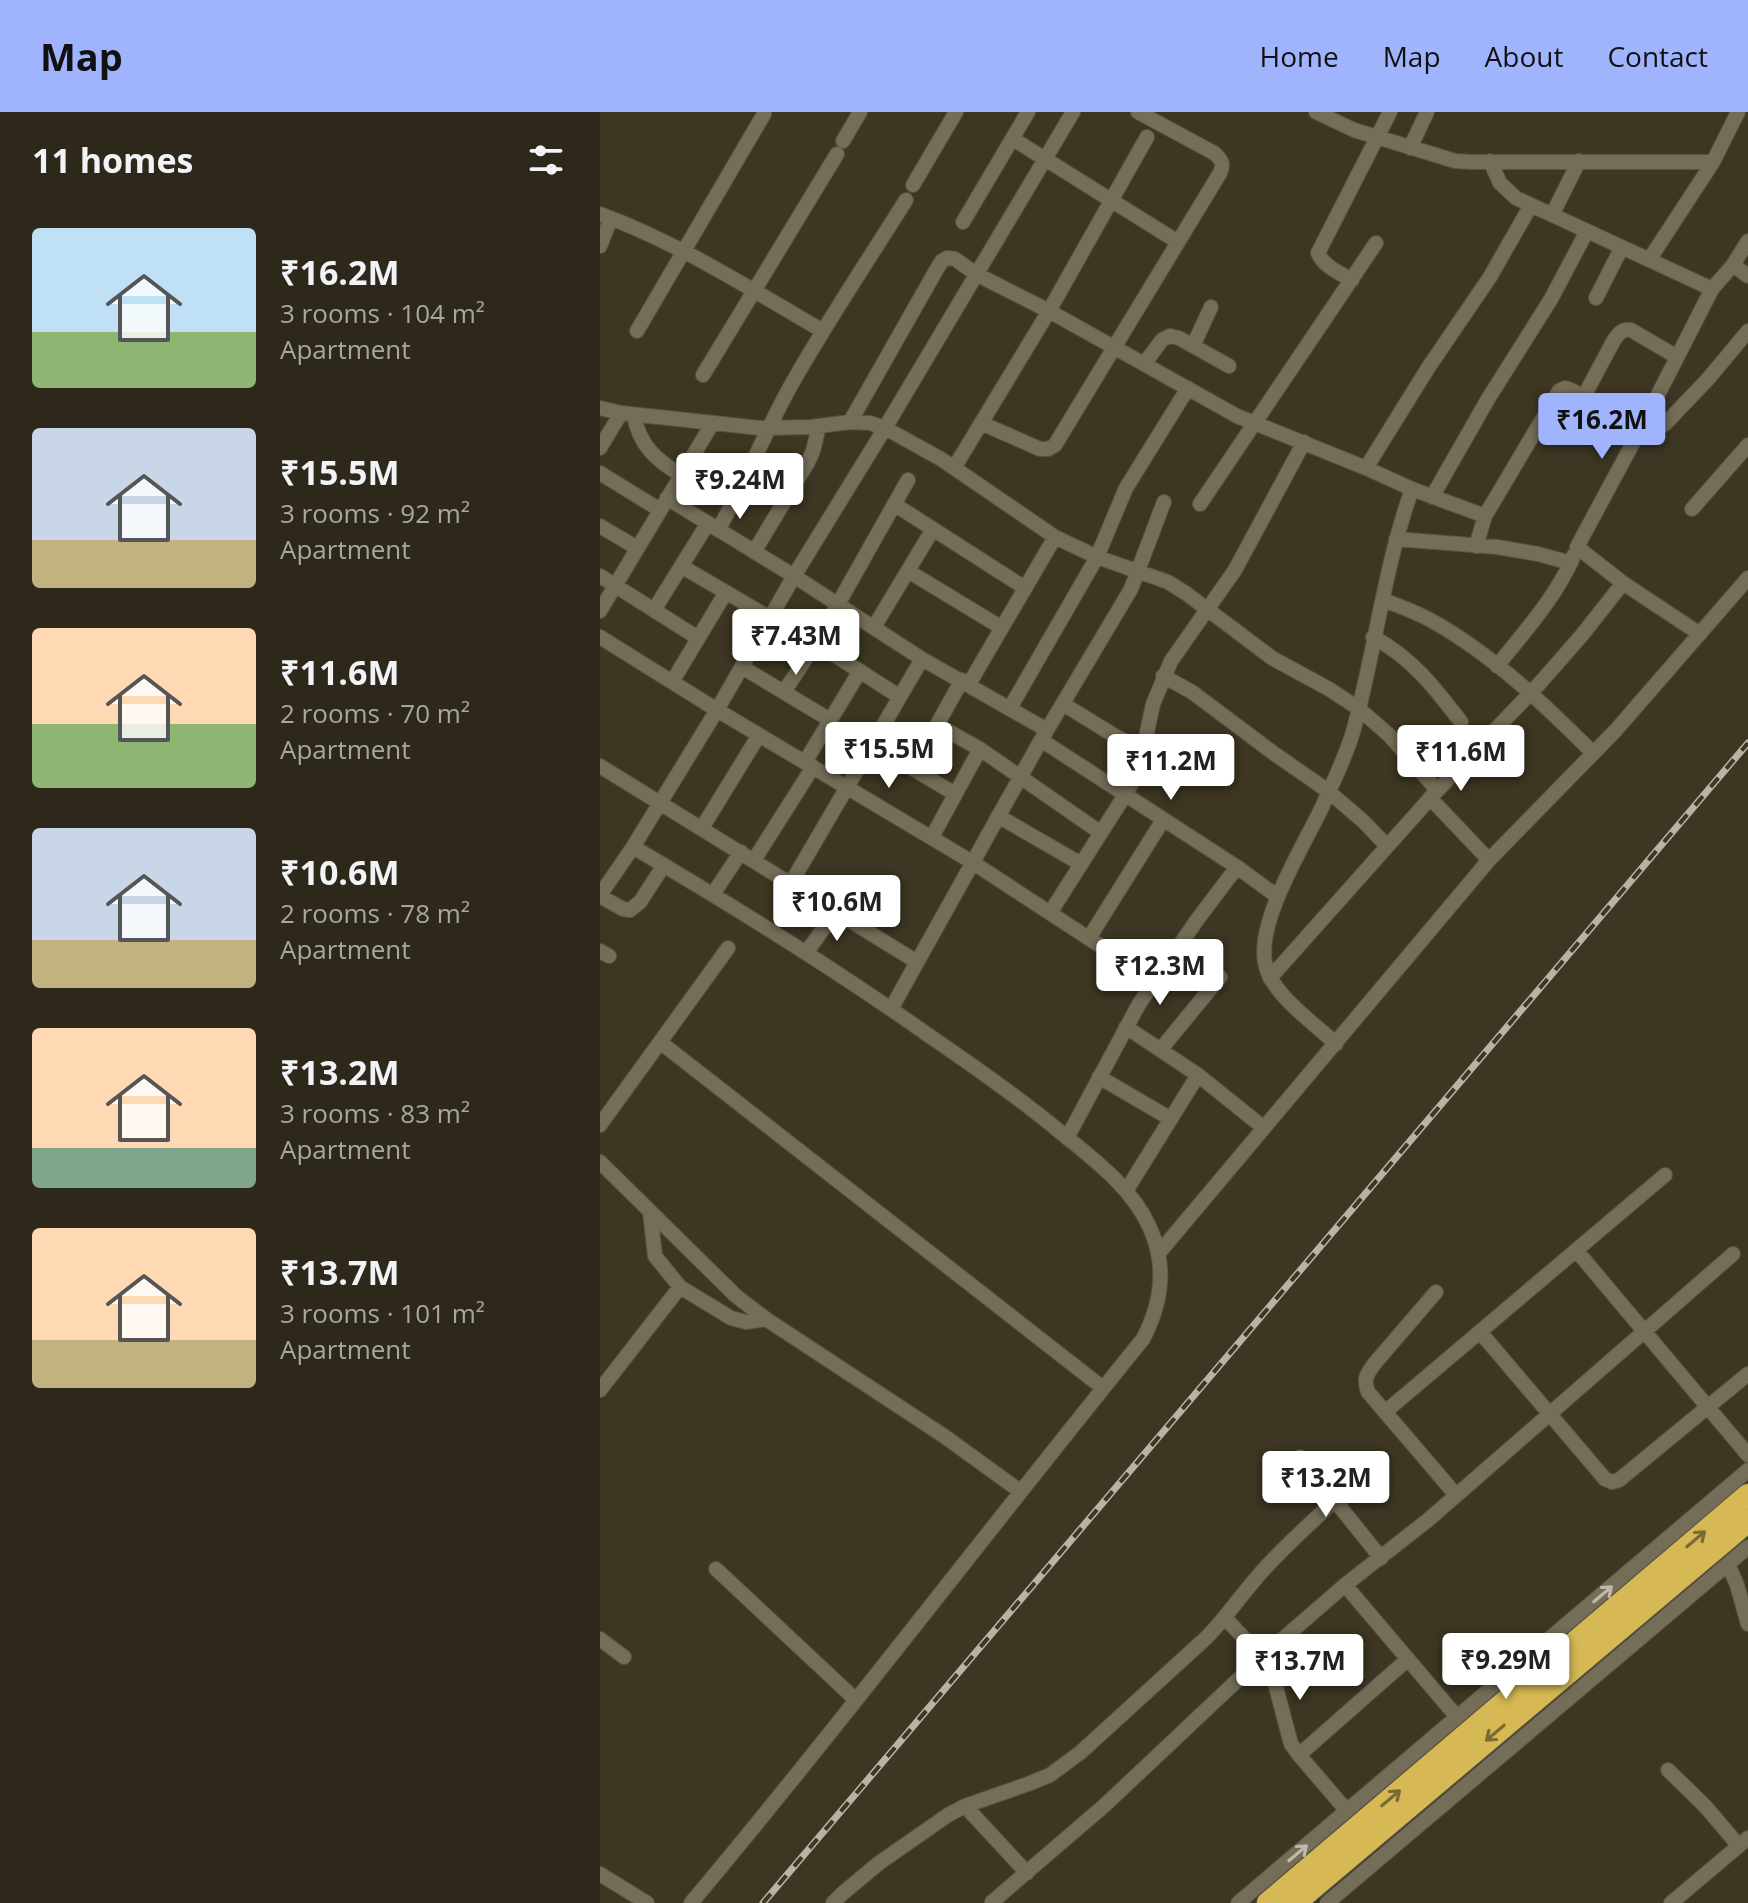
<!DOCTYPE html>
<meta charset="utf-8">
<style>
:root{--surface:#2d281a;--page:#393427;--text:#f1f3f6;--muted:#a7a6a2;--accent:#a0b3fd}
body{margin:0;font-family:"Open Sans",sans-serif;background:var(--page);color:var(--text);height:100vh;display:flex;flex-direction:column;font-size:30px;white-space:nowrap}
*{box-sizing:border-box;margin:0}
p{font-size:26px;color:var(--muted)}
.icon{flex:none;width:44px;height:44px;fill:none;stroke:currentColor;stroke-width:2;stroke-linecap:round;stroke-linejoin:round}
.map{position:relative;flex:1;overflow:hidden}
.panel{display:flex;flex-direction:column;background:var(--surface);width:600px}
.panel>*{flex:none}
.price{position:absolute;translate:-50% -68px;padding:0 18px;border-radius:8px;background:#fff;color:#222;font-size:26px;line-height:52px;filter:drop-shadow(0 2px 4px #0008)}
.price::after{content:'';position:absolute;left:50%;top:48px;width:24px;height:18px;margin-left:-12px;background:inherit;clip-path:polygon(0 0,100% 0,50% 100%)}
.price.current{background:var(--accent);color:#111}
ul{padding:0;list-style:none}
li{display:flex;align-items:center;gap:24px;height:200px;padding:0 32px}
li span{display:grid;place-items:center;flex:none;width:224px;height:160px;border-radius:8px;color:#555}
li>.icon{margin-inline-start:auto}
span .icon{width:96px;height:96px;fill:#fffc;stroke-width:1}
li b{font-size:34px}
h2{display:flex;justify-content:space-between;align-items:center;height:96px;padding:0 32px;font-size:34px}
header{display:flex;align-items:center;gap:48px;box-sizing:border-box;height:112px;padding:0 40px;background:var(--accent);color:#111}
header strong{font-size:38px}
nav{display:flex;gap:44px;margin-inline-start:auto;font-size:28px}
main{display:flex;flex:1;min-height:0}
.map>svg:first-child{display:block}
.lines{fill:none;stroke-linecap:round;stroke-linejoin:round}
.minor-casing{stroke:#585341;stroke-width:16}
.highway-casing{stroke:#585341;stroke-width:24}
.minor{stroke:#746d58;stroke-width:14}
.highway{stroke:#d6b955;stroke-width:22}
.rail-casing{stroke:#b8b3a5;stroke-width:7}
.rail{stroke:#3c3622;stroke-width:4;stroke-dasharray:12;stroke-linecap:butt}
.oneway{stroke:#7a6a36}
.oneway2{stroke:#beb9a9}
</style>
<header>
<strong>Map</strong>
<nav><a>Home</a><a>Map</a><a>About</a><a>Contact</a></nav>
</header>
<main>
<section class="panel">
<h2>11 homes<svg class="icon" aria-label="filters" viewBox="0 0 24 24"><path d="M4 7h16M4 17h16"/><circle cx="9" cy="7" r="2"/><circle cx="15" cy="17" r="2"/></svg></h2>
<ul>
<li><span style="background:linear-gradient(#bfe0f5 65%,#8fb573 0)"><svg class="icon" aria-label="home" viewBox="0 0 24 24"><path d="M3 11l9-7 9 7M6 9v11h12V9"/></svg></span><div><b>₹16.2M</b><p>3 rooms · 104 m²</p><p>Apartment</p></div></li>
<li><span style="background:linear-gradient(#c9d6e8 70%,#c2b280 0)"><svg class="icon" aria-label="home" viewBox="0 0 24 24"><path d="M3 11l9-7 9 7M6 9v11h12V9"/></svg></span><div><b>₹15.5M</b><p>3 rooms · 92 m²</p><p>Apartment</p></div></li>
<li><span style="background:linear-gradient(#ffd9b3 60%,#8fb573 0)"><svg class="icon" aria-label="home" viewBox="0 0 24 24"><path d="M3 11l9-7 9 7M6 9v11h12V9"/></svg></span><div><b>₹11.6M</b><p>2 rooms · 70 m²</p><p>Apartment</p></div></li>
<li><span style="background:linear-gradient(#c9d6e8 70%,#c2b280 0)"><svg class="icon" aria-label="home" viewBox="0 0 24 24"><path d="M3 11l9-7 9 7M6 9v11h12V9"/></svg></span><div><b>₹10.6M</b><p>2 rooms · 78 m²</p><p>Apartment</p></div></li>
<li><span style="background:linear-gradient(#ffd9b3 75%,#7fa58c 0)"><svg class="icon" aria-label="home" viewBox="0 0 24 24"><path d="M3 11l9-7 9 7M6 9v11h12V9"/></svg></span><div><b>₹13.2M</b><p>3 rooms · 83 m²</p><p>Apartment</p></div></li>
<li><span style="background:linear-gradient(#ffd9b3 70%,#c2b280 0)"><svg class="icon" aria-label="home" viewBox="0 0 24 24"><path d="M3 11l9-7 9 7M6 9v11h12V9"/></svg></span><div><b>₹13.7M</b><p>3 rooms · 101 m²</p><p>Apartment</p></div></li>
</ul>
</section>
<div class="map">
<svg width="1148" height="1791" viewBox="0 0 1148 1791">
<rect width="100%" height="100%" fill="#3c3622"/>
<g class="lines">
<defs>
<path id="minor" d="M716,0l38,18 101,31 17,1h241
M413,27l165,103
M243,29l17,-29
M810,36l17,-36
M890,49l10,22 16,15 196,91
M313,73l43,-73
M0,102c79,29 150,75 223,117
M952,103l27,-54
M363,110l65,-110
M0,134l11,-28
M1049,148l64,-98 25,-50
M1133,153l15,11
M752,168c-12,-7 -28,-13 -34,-27l72,-141
M996,186l26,-51
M37,219l127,-217
M593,234l18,-39
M544,252l18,-24 8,-4 9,2 50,28
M103,263l134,-221
M984,284l30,-56c5,-7 8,-11 17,-10l46,27
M0,296l21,5 139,15 51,-1 39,-5 20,1 15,5 56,31 114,78 42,20 71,25 19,12 85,64 57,31 29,19 31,27 48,55
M34,303c5,30 22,45 47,60
M250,310l88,-155 4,-6 5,-3 8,1 21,15 73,37 188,105 129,52 46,21 73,27
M381,311l59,26h8l7,-4 165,-272c4,-9 2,-13 -6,-20l-76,-41
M0,336l21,-35
M354,356l95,-157 98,-174
M766,356l62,-100 62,-91 41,-72
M0,361l60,37
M832,385l56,-98 63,-100 36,-68
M67,386l127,78 91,-148 188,-316
M294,392l131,84
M600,392l176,-261
M1092,397l56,-64
M0,414l37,22
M118,418c27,-47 46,-96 72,-143 36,-64 77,-125 116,-187
M796,427l101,8 41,7 33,9
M876,434l9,-30 74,-125 6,-3 6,2 70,38c10,2 15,1 24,-4l43,-45 40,-48
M154,440l54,-90 5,-11 6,-25
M81,454l89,52
M308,459l94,57
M0,464l98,62
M783,488c17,6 35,13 51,22 60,34 111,83 159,131
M54,498l54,-87
M0,499l112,-187
M274,515l59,-98
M1100,522l-77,-51 -46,-36 64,-119 71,-139 21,-24 15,-24
M0,525l117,73 255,152 182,119
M773,525c39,21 62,51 88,85
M216,531l84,54
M897,554c28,-35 60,-70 77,-111
M142,555l88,53
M563,564l29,16 80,60 56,39 36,31 23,24
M72,570l54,-90
M369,572l86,-147
M184,580l32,-49 92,-163
M463,592l52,32 29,14
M410,596l87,-151 29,-69 62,-100
M337,613l43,24 121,84
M441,628l196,127 41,30
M272,632l83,50
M205,650l55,-91
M0,654l317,196
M313,656l49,-88
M830,686l59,62
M398,704l83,48
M102,716l57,-93
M332,725l48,-88
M33,735l84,-137 77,-134 128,83 125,71
M154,748l59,-93
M191,771l131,-224
M113,782l28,-42
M0,783l33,-48c102,60 202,122 298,190 44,30 87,60 128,94 33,27 73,56 91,97 17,38 12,75 -7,111 -152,187 -297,379 -452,564
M0,784l23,13 7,1 10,-8 24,-37
M450,801l75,-118 14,-25 14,-66 18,-43 64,-91 69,-128
M489,826l74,-118
M0,839l9,5
M206,841l30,-42
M670,866l163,-183 107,-112 42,-48 41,-52
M291,897l150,-269 90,-151 33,-87
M526,915l72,48 66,53
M60,930l443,346
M736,932c-22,-21 -66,-51 -71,-81 -8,-44 39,-117 58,-158 10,-23 23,-49 30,-73 22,-80 31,-164 59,-243
M561,937l59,-72
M499,965l72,42
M0,1013l128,-177
M467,1026l72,-134 58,-84 40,-53
M0,1050l136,134 30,23 178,117 76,55
M526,1079l72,-116
M50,1100l5,44 25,31 51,31 15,4 20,-3
M976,1138l172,205
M558,1142l331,-394 127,-130 132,-152
M836,1180l-61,71c-8,11 -12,15 -7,29l88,103
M880,1220l125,147 7,3 7,-2 129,-106
M0,1278l80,-103
M785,1300l280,-237
M700,1345l81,101
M1128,1452l9,21 11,39
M116,1457l140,131
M745,1473l112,132
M625,1506l37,39 10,15 19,72 8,11 48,56
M0,1527l24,18
M699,1643l109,-96
M1068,1658l37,36 34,40
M365,1694l62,67
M0,1762l47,29
M392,1790l113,-97 157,-148 83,-72 83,-65 305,-266
M233,1791l10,-10 36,-30 69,-48 17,-9 63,-22 22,-9 31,-23 125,-114c22,-22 39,-49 61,-72 21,-23 45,-44 68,-66
M638,1791l510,-433
M727,1791l421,-356
M1071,1791l77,-65"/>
<path id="highway" d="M668,1791l480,-408
M695,1791l453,-382"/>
</defs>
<!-- minor casing -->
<use href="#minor" class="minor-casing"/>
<!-- highway casing -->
<use href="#highway" class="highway-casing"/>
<!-- minor -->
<use href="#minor" class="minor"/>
<!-- highway -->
<use href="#highway" class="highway"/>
<defs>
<path id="rail" d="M163,1791l985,-1160"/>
</defs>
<!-- rail casing -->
<use href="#rail" class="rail-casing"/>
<!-- rail -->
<use href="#rail" class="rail"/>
</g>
<!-- one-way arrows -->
<defs><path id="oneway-shaft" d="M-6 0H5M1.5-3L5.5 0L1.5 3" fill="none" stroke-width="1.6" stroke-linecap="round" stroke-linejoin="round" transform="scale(2)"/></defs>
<g class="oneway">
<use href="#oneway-shaft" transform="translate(1096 1427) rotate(-40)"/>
<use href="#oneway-shaft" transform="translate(895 1621) rotate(140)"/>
<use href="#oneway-shaft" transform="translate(791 1686) rotate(-40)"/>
</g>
<g class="oneway2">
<use href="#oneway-shaft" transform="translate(1003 1482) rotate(-40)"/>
<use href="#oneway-shaft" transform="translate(698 1741) rotate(-40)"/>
</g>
</svg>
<b class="price current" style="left:1002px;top:349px">₹16.2M</b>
<b class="price" style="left:140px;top:409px">₹9.24M</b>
<b class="price" style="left:196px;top:565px">₹7.43M</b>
<b class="price" style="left:289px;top:678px">₹15.5M</b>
<b class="price" style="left:861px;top:681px">₹11.6M</b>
<b class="price" style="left:571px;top:690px">₹11.2M</b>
<b class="price" style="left:237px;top:831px">₹10.6M</b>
<b class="price" style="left:560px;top:895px">₹12.3M</b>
<b class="price" style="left:726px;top:1407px">₹13.2M</b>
<b class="price" style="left:906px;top:1589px">₹9.29M</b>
<b class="price" style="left:700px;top:1590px">₹13.7M</b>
</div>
</main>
